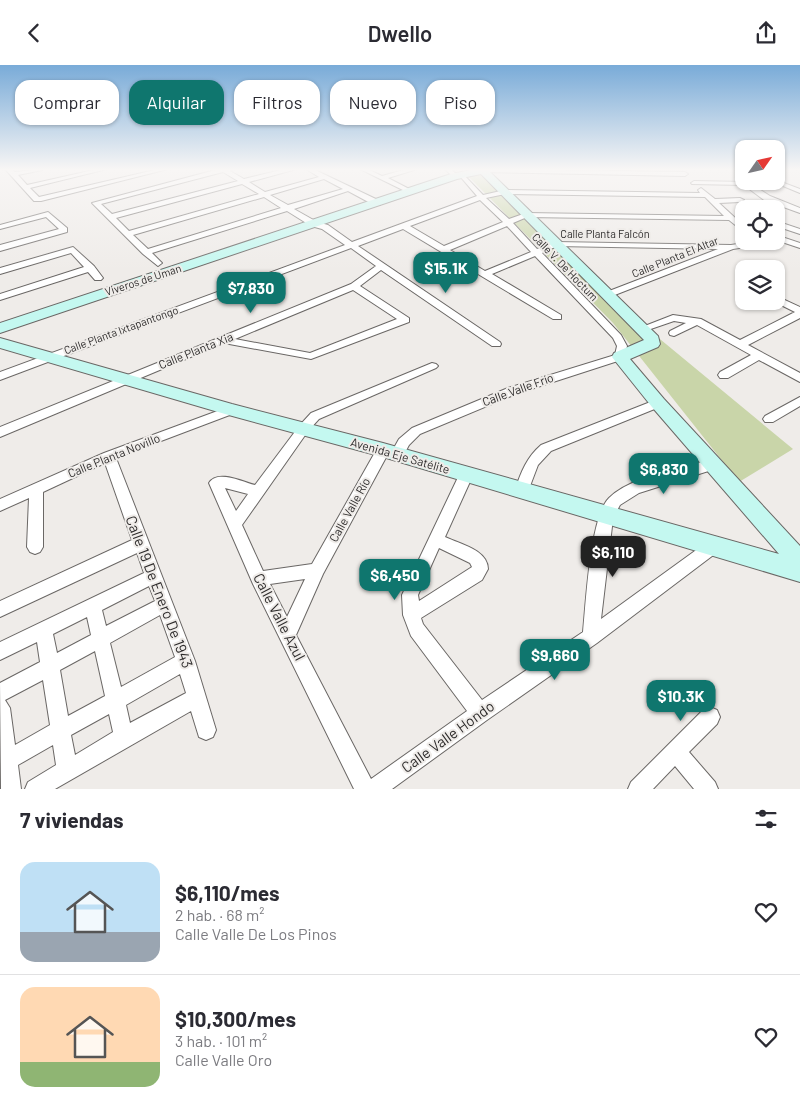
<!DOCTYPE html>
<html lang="es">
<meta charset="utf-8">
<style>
:root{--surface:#fff;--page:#f2f2f3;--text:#2b2b33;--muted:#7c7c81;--line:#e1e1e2;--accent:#0f766e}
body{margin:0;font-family:Barlow,sans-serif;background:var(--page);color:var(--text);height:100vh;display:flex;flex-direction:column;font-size:19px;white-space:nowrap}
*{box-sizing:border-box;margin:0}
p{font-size:16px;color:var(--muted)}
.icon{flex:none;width:28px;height:28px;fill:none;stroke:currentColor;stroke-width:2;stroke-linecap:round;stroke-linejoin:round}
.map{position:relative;height:724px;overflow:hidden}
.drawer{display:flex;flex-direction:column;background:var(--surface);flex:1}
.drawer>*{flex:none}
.banner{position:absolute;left:15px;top:15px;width:500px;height:45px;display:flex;gap:10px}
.needle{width:32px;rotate:56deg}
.fabs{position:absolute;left:735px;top:75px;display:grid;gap:10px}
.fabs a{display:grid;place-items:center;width:50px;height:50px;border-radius:10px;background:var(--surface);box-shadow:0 1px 4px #0004;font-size:25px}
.price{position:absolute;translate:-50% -42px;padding:0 11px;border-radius:10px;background:var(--accent);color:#fff;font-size:16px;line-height:32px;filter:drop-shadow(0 1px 2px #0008)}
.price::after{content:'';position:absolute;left:50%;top:30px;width:15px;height:11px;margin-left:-8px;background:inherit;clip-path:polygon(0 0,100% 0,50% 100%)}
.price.active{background:#222;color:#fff}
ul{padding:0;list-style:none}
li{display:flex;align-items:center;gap:15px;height:125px;padding:0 20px}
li+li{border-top:1px solid var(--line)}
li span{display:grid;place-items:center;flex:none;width:140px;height:100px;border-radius:15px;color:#555}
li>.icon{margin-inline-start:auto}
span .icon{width:60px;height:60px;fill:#fffc;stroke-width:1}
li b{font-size:21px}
h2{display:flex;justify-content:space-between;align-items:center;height:60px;padding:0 20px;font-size:21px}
.pill{padding:0 18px;border-radius:15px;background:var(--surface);box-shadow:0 1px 4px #0004;font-size:18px;line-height:45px}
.pill.active{background:var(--accent);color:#fff}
header{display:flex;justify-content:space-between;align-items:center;height:65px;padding:0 20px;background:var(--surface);font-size:22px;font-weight:600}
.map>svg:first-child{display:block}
.green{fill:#c9d5a9}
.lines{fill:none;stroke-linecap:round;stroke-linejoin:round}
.street-casing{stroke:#6a6765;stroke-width:2}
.secondary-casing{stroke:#6a6765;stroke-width:2}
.street{fill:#fff;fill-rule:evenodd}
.secondary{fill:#c4f8f0;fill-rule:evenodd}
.labels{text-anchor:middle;stroke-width:4;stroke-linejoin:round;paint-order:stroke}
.far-street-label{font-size:11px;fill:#2e2c2c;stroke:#efece9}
.street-label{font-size:12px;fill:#2e2c2c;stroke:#efece9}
.near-street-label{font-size:15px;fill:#2e2c2c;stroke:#efece9}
</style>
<header><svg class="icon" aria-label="back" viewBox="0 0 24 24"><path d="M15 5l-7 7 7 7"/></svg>Dwello<svg class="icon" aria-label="share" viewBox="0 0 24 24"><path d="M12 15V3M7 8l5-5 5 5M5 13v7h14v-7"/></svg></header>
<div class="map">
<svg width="800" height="724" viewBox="0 0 800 724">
<rect width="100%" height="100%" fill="#efece9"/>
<!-- green -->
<path class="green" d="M485,107l141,139 167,138 -54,33 -126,-159 -146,-148z"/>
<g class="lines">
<defs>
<path id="street" d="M5,104h6l4,3 28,-3 -1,1 -24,5 9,10 71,-16h9l-77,19 9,9 120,-28h9l-127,32h-7z
M219,104h13l-2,2 14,8 41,-10h9l-1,1 -44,12 16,10 54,-15 -13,-8h7l67,32v4h-6l-26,-14 -54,18 23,13 11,3 24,17 125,-46 -18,-21 3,-2 21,22 22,-5 195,3 -2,-3 3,-2 14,11 25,-1 4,2 -4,2 -21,1 25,23v6l-15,-12 -202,-3 -14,6 24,26 19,-7 175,3 25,-4v3l-4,2 -19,3 -126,49 -3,-1v-4l114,-44 -161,-3 -15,7 79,82 6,11 -3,13 -108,35 -96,40 -11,11 -7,13h-10l-2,-3 9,-16 13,-11 96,-40 107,-33 2,-9 -4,-8 -78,-82 -43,18 69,41v4h-8l-150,-90 -45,17 142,96 1,2 -1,2h-8l-111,-76 -21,16 49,32v4l-98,37 -87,-16 -224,94v-10l351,-143 25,-18 -25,-18 -351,132v-8l345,-127 -23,-16 -11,-3 -24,-15 -135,42 10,10 -4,3 -15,-12 -51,-51zM223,107l15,9 -126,33 -11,-10zM324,114l19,10 -55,16 -18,-10zM242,119l17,10 -130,37 -13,-13zM505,129l200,3 19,19 -198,-3 -17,6 -23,-21zM264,132l17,11 -133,41 -15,-14zM480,135l23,22 -59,24 -34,-20zM507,161l24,26 -46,19 -35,-21zM353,225l44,29 -87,34 -75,-14z
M360,104h7l15,7 25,-7h8l-1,1 -26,8 27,14 -6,1z
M445,104h6l7,7 -5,1z
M484,104l201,3 3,2 -3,2 -203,-4v-2z
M776,115l24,9v4l-29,-12h5z
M694,116l54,1 22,14 30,12v5l-36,-13 -20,-15 -52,-1 -1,-1z
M48,147l19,16v4l-67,19v-6l59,-16 -13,-12 -46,12v-4z
M776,156l24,8v5l-24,-8z
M776,170l24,8v5l-24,-8z
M73,182l21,19 9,12 -2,2h-6l-7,-8 -88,28v-6l84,-27 -13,-14 -71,21v-6z
M776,231l24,11v11l-52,27 52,28v9l-41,-22 -31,18h-8l-2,-3 2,-3 31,-17 -54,-30 -23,11 -4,-1 -1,-2 1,-2 16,-8 -12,-2 -32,11 -5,-3 36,-14 28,4 39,21 55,-28 -22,-11h3z
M432,298l4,1 2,2 -2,2 -117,51 -11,12 -66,94 21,46 49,-7 66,-117h10l2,3 -67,124 -27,61 75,144 96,-68 -56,-75 -8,-21 -1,-20 59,-124 5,-1 5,1 2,4 -28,62c15,7 43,13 43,32l-6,11 -61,38 2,6 59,76 101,-68c3,-29 7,-115 26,-134 22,-22 74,-30 104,-39l5,1 2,4 -2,4 -79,25 -19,12 -7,13 -12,101 109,-79 5,-2 5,2 3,5 -3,5 -123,93 -110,77 -95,69h-38l-101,-205 -44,-101c8,-14 34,-1 46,2l45,-60 11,-12zM225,423l23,6 -12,17zM439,483l31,15 2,4 -53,34 -1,-6zM305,514l-18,38 -17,-33z
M800,332v9l-27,16h-8l-2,-3 2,-3z
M658,334l4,1 2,3 -2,3 -111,45 -13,14 -11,29 -5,2 -5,-2 -2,-4c6,-18 12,-33 26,-45z
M231,341l6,4 -2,3 -119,45 79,203 21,69 -3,7 -7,3 -7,-3 -8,-26 -136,78h-30l3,-7 28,-17 -3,-20 -35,20 3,24h-20l-1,-106 40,-21 -3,-20 -37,18v-18l144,-69 -7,-20 -137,64v-16l132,-61 -27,-77 -62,29v55l-3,5 -5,2 -5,-2 -3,-5 2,-49 -29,13v-12l104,-46zM149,521l6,15 -49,25 -4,-16zM160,550l15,42 -54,30 -11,-44zM87,552l4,18 -34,18 -4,-19zM95,586l10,45 -37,20 -8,-46zM180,609l6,19 -56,30 -4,-18zM43,615l7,45 -35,20 -5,-37 -5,-8zM109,649l4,18 -38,23 -4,-20z
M710,642l7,3 3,7 -3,7 -28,28 26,30 3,7h-24l-19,-23 -22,23h-25l3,-7 72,-72z"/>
<path id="secondary" d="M476,104h11l171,167 2,8 -2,3 -28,12 34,40 136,147v36l-417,-125 -158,-43 -225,-66v-10l232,66 151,39 396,111 -127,-147 -40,-50 2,-4 30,-13 -163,-166 -24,5 -457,154v-10l451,-149z"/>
</defs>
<!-- street casing -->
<use href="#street" class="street-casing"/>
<!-- secondary casing -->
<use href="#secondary" class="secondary-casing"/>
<!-- street -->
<use href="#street" class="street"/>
<!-- secondary -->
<use href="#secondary" class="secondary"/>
</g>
<!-- sky -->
<linearGradient id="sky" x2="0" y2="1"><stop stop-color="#79abd8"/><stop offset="0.51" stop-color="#f8f6f5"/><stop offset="1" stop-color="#f8f6f5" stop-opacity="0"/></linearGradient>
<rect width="800" height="205" fill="url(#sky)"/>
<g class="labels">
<!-- far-street labels -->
<g class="far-street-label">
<text x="605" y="173">Calle Planta Falcón</text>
<text transform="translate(675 192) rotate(-22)" y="4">Calle Planta El Altar</text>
<text transform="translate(565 202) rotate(46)" y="4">Calle V. De Hoctum</text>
<text transform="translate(143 215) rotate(-18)" y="4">Viveros de Uman</text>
<text transform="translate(121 265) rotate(-20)" y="4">Calle Planta Ixtapantongo</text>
</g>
<!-- street labels -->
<g class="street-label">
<text transform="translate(196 286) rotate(-22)" y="4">Calle Planta Xia</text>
<text transform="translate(518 325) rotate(-20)" y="4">Calle Valle Frío</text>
<text transform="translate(114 391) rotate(-22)" y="4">Calle Planta Novillo</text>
<text transform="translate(400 391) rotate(16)" y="4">Avenida Eje Satélite</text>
<text transform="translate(350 445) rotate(-61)" y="4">Calle Valle Río</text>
</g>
<!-- near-street labels -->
<g class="near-street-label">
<text transform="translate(159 527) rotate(69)" y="5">Calle 19 De Enero De 1943</text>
<text transform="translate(279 552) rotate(63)" y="5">Calle Valle Azul</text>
<text transform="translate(448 672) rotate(-36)" y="5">Calle Valle Hondo</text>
</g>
</g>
</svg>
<div class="fabs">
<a><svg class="needle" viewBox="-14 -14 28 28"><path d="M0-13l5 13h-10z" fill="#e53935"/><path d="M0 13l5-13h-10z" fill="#7c7c81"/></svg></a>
<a><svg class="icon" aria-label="locate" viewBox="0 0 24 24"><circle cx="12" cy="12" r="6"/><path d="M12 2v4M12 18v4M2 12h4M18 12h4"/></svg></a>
<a><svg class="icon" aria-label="layers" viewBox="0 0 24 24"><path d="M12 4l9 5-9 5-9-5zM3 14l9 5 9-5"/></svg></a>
</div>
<b class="price" style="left:446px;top:229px">$15.1K</b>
<b class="price" style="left:251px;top:249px">$7,830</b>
<b class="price" style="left:664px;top:430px">$6,830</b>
<b class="price active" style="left:613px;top:513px">$6,110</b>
<b class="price" style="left:395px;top:536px">$6,450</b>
<b class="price" style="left:555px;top:616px">$9,660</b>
<b class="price" style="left:681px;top:657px">$10.3K</b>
<div class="banner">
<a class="pill">Comprar</a>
<a class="pill active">Alquilar</a>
<a class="pill">Filtros</a>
<a class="pill">Nuevo</a>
<a class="pill">Piso</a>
</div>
</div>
<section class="drawer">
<h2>7 viviendas<svg class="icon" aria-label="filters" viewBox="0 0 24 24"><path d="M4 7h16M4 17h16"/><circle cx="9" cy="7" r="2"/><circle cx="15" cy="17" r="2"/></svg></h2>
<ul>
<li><span style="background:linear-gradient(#bfe0f5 70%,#9aa5b1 0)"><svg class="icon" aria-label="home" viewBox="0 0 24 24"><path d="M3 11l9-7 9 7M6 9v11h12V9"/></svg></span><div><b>$6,110/mes</b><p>2 hab. · 68 m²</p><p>Calle Valle De Los Pinos</p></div><svg class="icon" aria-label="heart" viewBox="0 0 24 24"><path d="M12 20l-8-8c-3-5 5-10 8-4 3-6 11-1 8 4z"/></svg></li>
<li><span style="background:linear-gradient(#ffd9b3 75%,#8fb573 0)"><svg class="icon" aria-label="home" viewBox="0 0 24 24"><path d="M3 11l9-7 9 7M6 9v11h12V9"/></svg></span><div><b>$10,300/mes</b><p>3 hab. · 101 m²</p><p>Calle Valle Oro</p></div><svg class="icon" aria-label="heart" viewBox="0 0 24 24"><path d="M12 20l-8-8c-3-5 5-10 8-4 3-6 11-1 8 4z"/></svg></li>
</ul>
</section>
